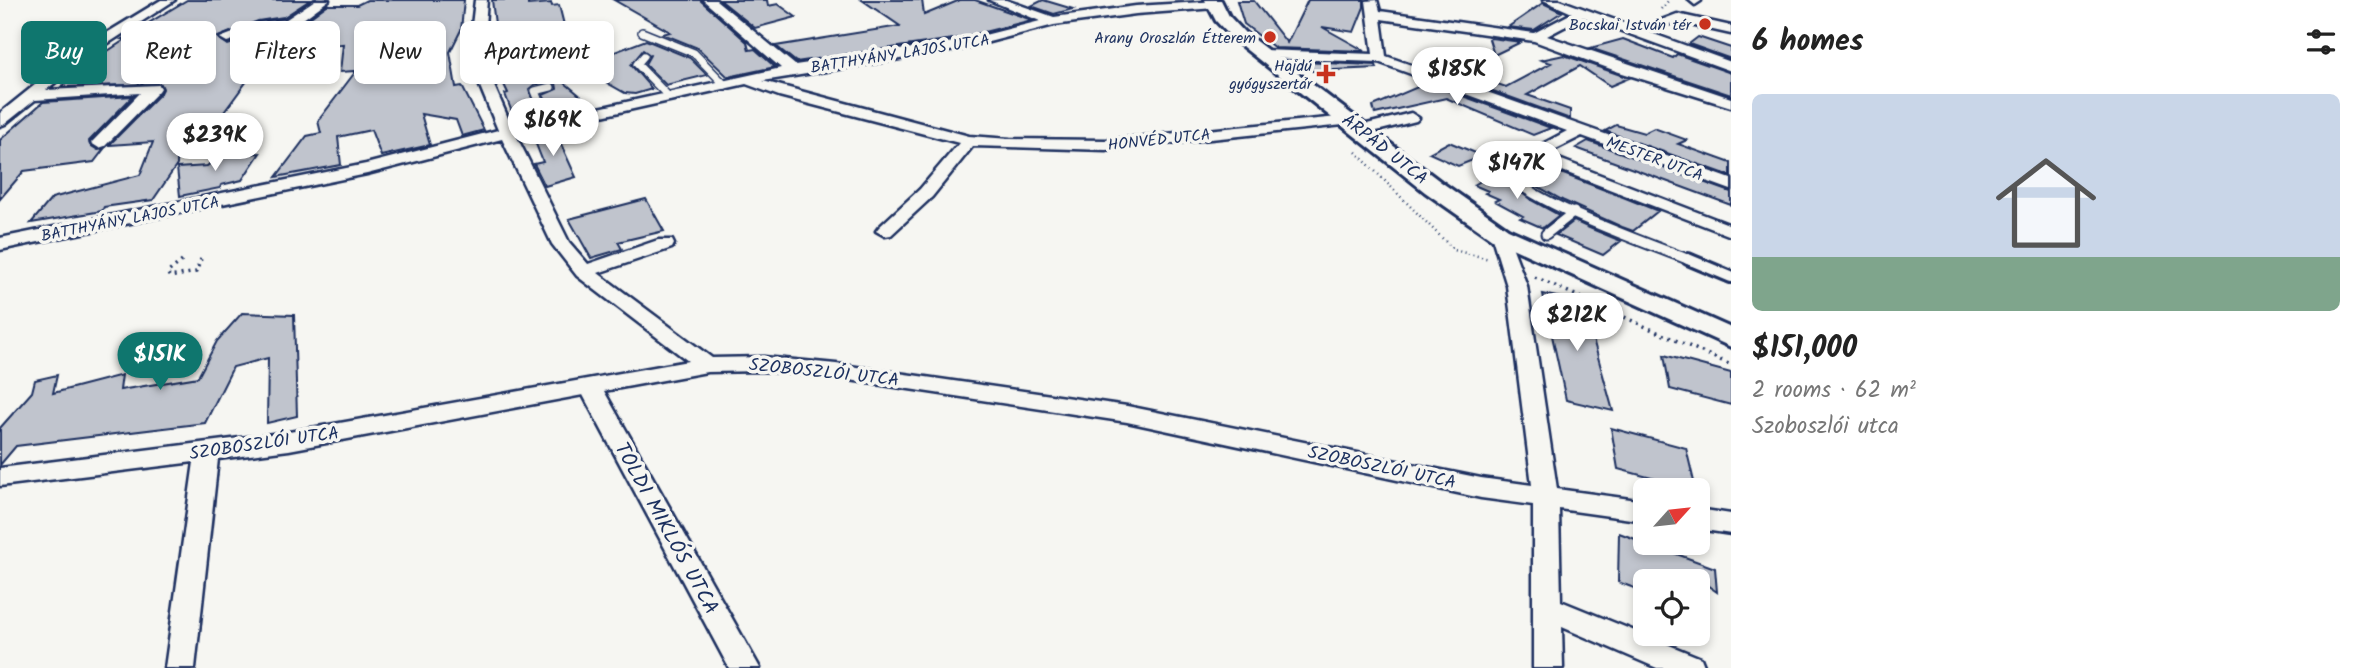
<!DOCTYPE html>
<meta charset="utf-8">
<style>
:root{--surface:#fff;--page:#f6f6f6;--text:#222;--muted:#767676;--line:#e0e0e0;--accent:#0f766e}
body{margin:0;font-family:Kalam,sans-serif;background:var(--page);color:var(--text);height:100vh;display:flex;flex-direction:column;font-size:26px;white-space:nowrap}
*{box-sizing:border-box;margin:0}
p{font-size:23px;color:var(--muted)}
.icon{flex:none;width:38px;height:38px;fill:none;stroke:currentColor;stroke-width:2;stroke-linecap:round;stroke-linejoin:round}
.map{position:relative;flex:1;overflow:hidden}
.panel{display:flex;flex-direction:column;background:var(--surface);width:630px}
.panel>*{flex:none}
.hud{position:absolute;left:21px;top:21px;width:665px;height:63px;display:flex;gap:14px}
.needle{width:46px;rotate:63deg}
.tools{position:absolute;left:1633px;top:478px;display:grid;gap:14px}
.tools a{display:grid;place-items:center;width:77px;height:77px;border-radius:10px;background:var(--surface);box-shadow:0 4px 10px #0003;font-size:35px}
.price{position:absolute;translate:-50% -60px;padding:0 16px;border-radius:24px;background:#fff;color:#222;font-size:23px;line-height:46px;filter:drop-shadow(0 2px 4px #0008)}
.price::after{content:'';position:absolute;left:50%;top:42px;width:21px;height:16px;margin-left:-10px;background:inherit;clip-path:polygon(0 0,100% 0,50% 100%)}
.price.active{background:var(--accent);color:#fff}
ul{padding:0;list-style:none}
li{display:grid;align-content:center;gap:14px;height:371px;padding:0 21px}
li+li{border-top:2px solid var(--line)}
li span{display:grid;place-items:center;height:217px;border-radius:10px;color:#555}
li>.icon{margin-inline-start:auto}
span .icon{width:126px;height:126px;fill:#fffc;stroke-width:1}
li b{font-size:30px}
h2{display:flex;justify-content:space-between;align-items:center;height:84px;padding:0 21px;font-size:30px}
.chip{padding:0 24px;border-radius:10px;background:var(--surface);box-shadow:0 4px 10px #0003;font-size:24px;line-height:63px}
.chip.active{background:var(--accent);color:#fff}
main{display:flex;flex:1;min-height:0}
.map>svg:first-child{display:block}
.building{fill:#c0c4cd;stroke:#1b2f5e;stroke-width:2}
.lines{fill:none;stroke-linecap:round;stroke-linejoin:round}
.service-far2-casing{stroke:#1b2f5e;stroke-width:10}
.service-far1-casing{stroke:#1b2f5e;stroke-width:13}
.service-casing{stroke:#1b2f5e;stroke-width:16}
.minor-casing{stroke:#1b2f5e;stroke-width:5}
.tertiary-casing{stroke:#1b2f5e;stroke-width:6}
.path-far1{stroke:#1b2f5e;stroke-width:2.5;stroke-dasharray:1 3.5;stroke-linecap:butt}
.path{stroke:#1b2f5e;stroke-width:3.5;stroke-dasharray:2 5;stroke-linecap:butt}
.service-far2{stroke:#f6f6f2;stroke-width:7}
.service-far1{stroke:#f6f6f2;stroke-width:9}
.service{stroke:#f6f6f2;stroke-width:10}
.minor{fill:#f6f6f2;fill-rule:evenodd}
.tertiary{fill:#f6f6f2;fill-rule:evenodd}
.poi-dot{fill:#c8321e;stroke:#f6f6f2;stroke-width:2.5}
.labels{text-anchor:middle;stroke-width:7;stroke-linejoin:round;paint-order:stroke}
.far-poi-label{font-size:16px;fill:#1b2f5e;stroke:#f6f6f2;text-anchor:end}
.far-street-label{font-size:16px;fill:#1b2f5e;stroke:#f6f6f2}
.street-label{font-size:18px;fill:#1b2f5e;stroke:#f6f6f2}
.near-street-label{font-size:21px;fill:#1b2f5e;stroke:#f6f6f2}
</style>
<main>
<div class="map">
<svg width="1731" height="668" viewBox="0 0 1731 668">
<rect width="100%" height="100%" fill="#f6f6f2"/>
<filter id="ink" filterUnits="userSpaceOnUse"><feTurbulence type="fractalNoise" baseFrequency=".0143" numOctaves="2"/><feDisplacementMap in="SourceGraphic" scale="14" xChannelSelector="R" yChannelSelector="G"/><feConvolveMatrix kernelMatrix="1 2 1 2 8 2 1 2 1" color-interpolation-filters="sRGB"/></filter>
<g filter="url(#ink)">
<!-- building -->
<path class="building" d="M187,0h123l-26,17 -26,4 -40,16 10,8 37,-12h24l38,-28h30l10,-5h97l-3,30 -11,22 6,35 6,-1 22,44 -22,6 -6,-16 -35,-6 9,31 -49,11 -10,-26 -33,7 3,28 -65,12 31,-41 14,-3 -3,-12 38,-50 -16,1 3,-28 -36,4 -5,6 -36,1 -47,64 -30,1 -11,13 -1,32 -24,35 -49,7 -2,4 -71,12 21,-25 88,-23 13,-33 -44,3 52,-52 2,-4 -2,-5 -100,3 24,-21 41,-27h-4z
M492,0h36v5l23,-2 1,3 7,-1 5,20 -9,1 52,29 39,-15 44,18 17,17 -41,10 -21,-21 5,-9 -7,-5 -12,15 21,24 -17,5 -10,-1 -96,-54 -6,9 66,55 -36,9v3l-10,-20 14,-6 -1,-6 -6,-2 -16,4 -5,4 10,29 -24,2 -10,-26 3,-1 -11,-23 -3,-30h3z
M614,0h86l47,42 2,8 6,-1 20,18 -47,10 -30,-29 -35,-14 7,-2z
M720,0h47l1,6 10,-2 18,13 -41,11z
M862,0h60l2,15 36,-15h15l57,20 -72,18 -164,24 -20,-16 124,-20z
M1043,0l30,9 -19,5 -23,-8z
M1308,0h56v7l-10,25 -32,-5 43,24 -90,-3 -31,-24 -7,-23h17l33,42z
M1543,3l19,9 -28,18 -26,-3z
M1698,37l33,11v11l-42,-15z
M1491,38l30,4 -27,13 -5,-16z
M1623,39l50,19 4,-4 54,19v22l-141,-47z
M1564,55l65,23 -19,8 -30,-20 -53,29 43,15v9l-124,-45 11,-4 49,17 45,-24 -10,-3z
M1299,62l77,3 1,3 -65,3z
M1427,83l124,45 -18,7 -87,-37 -71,16 -2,-8z
M133,96l-44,45 1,4 8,5 6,-1 -10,13 -70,9 -24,28v-59l43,-38z
M1616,125l28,8 10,-5 33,12 -9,4 53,19v13l-126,-45z
M560,128l6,13 -6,1 16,35 -31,9 -11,-22 9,-2 -11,-28z
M1588,141l143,51v13l-155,-57z
M1449,142l34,14 -25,10 -29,-13z
M260,153l-18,27 -21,5 -1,3 -40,8 -3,-28 30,-2 13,-11z
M1540,165l83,32 35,14 -25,20 -11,-4 -58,-26 -43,-24z
M1492,174l12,5 27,21 28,15 -16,13 -23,-10 3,-2 -28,-15 4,-2 -14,-6 3,-2 -14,-6z
M646,199l18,32 -46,11 4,7 -31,9 -22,-39z
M1574,221l13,6 34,14 -18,14 -47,-20z
M1543,294l40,9 30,108 -47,-11z
M242,313l52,2 3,101 -30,7 1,-65 -35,9 -28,56 -189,23 -16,19v-37l32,-36 3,-12 22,-5 -4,18 69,-18 -2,15 78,-13 19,-36z
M1664,355l67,18v32l-61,-16z
M1611,428l75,20 10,42 -78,-21z
M1619,533l96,35 2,24 -16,-11h-56v11l-27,-10z"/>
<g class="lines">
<defs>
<path id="service-far2" d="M642,32l52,21 31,32
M644,56l-7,8 32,33
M545,116l-10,-25 16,-4"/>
<path id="service-far1" d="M545,115l3,8
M1532,154l-22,9 -6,6c17,31 149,76 188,92
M1546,234l28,-22"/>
<path id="service" d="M1688,259l43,18"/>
<path id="minor" d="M161,0h14l-88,57 -41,33 113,-5 2,3 -2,3 -54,55 -6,2 -8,-5 49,-50 -105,7 -30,24 -5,2v-13l77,-62z
M315,0h14l-42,31 -22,-1 -38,12 -7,-4 39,-15 26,-3z
M475,0h12l-4,51 8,28 21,48 269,-59 -78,-68h13l79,65 166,-24 79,-20 -51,-21h17l48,17 82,-11 83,-5 2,3 -6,4 -79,6 -82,11 -92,24 -199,32 206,55 41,3 96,1 242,-24 8,5 -3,3 -247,26 -133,-4 -41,51 -41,38 -6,1 -9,-5 3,-4 41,-38 39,-46 -180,-47 -33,-12 -230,51 53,107 19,22 70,-24h14l2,4 -2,4 -74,25 114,85 52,-1 72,7 291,42 354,72 51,7 -25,-199 -16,-52 3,-4h12l21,56 30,203 88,12v20l-86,-12 2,92 140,57 4,10h-48l-95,-41 1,41h-30v-163l-52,-7 -354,-76 -291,-44 -72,-7 -57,1 -103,19 156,277h-31l-146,-273 -294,55 -71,9 -23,209h-30l29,-206 -194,24v-18l289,-36 399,-71 -111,-85 -25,-32 -50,-105 -135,35 -367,76v-12l366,-74 132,-34 -21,-51 -8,-28z
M1377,0l3,11 154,22 38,-20 -29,-13h17l171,62v9l-148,-54 -36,19 184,62v9l-115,-36 -82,-30 -153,-22 5,37 345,123v11l-149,-54 -36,18 185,71v11l-205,-79 -2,-3 43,-23 -189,-69 -115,-4 -7,-4 7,-4 110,4 -7,-53z
M1689,0h12v1l-6,4z
M1677,14l54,12v8l-54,-12 -15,4 -6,-4z
M1411,113l8,5 -3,3 -55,14 -8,-5 2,-3z
M1698,509l33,5v20l-33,-5z"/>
<path id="tertiary" d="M1205,0h16l8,16 16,17 196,149 67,47 223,99v19l-239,-108 -67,-47 -192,-153 -17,-18z"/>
</defs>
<!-- service-far2 casing -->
<use href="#service-far2" class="service-far2-casing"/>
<!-- service-far1 casing -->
<use href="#service-far1" class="service-far1-casing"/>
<!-- service casing -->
<use href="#service" class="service-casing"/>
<!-- minor casing -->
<use href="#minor" class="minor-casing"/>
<!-- tertiary casing -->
<use href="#tertiary" class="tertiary-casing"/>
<!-- path-far1 -->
<path class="path-far1" d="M1661,9l8,-9
M1356,152l98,98 35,9"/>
<!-- path -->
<path class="path" d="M182,261l-15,12 3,4 26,-5 5,-13
M1535,277l196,88"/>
<!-- service-far2 -->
<use href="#service-far2" class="service-far2"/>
<!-- service-far1 -->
<use href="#service-far1" class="service-far1"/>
<!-- service -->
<use href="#service" class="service"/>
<!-- minor -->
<use href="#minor" class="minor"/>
<!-- tertiary -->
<use href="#tertiary" class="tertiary"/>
</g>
</g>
<!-- markers -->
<g class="poi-dot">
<circle cx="1705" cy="24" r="7"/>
<circle cx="1270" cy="37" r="7"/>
<path d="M1322.5 63.5h7v7h7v7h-7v7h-7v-7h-7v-7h7z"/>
</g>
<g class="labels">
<!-- far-poi labels -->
<g class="far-poi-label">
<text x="1691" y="30">Bocskai István tér</text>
<text x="1256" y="43">Arany Oroszlán Étterem</text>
<text x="1312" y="71">Hajdú<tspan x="1312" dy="18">gyógyszertár</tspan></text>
</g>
<!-- far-street labels -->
<g class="far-street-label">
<text transform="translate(900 53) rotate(-9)" y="6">BATTHYÁNY LAJOS UTCA</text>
<text transform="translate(1159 139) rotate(-6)" y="6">HONVÉD UTCA</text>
<text transform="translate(1655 158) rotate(20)" y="6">MESTER UTCA</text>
<text transform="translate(130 218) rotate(-11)" y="6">BATTHYÁNY LAJOS UTCA</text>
</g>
<!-- street labels -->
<g class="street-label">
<text transform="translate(1385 149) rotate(38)" y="6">ÁRPÁD UTCA</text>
<text transform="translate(824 372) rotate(6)" y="6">SZOBOSZLÓI UTCA</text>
<text transform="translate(264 443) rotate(-8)" y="6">SZOBOSZLÓI UTCA</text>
<text transform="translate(1382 467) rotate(12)" y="6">SZOBOSZLÓI UTCA</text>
</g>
<!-- near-street labels -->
<g class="near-street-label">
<text transform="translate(667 528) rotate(61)" y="7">TOLDI MIKLÓS UTCA</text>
</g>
</g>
</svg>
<div class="tools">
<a><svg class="needle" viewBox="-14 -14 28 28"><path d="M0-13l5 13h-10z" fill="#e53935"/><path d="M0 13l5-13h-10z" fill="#767676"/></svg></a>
<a><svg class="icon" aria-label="locate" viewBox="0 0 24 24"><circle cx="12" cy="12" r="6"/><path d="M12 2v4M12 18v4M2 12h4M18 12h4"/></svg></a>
</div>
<b class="price" style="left:1457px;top:107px">$185K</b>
<b class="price" style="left:553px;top:158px">$169K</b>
<b class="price" style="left:215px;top:173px">$239K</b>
<b class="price" style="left:1517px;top:201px">$147K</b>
<b class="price" style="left:1577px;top:353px">$212K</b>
<b class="price active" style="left:160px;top:392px">$151K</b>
<div class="hud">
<a class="chip active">Buy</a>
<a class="chip">Rent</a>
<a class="chip">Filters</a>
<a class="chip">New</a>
<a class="chip">Apartment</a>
</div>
</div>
<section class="panel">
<h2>6 homes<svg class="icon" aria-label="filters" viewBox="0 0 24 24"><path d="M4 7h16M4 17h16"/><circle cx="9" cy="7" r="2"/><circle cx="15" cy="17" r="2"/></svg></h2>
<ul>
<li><span style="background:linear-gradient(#c9d6e8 75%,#7fa58c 0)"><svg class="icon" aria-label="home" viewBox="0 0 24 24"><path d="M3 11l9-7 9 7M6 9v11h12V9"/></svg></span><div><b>$151,000</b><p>2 rooms · 62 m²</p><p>Szoboszlói utca</p></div></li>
</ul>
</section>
</main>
